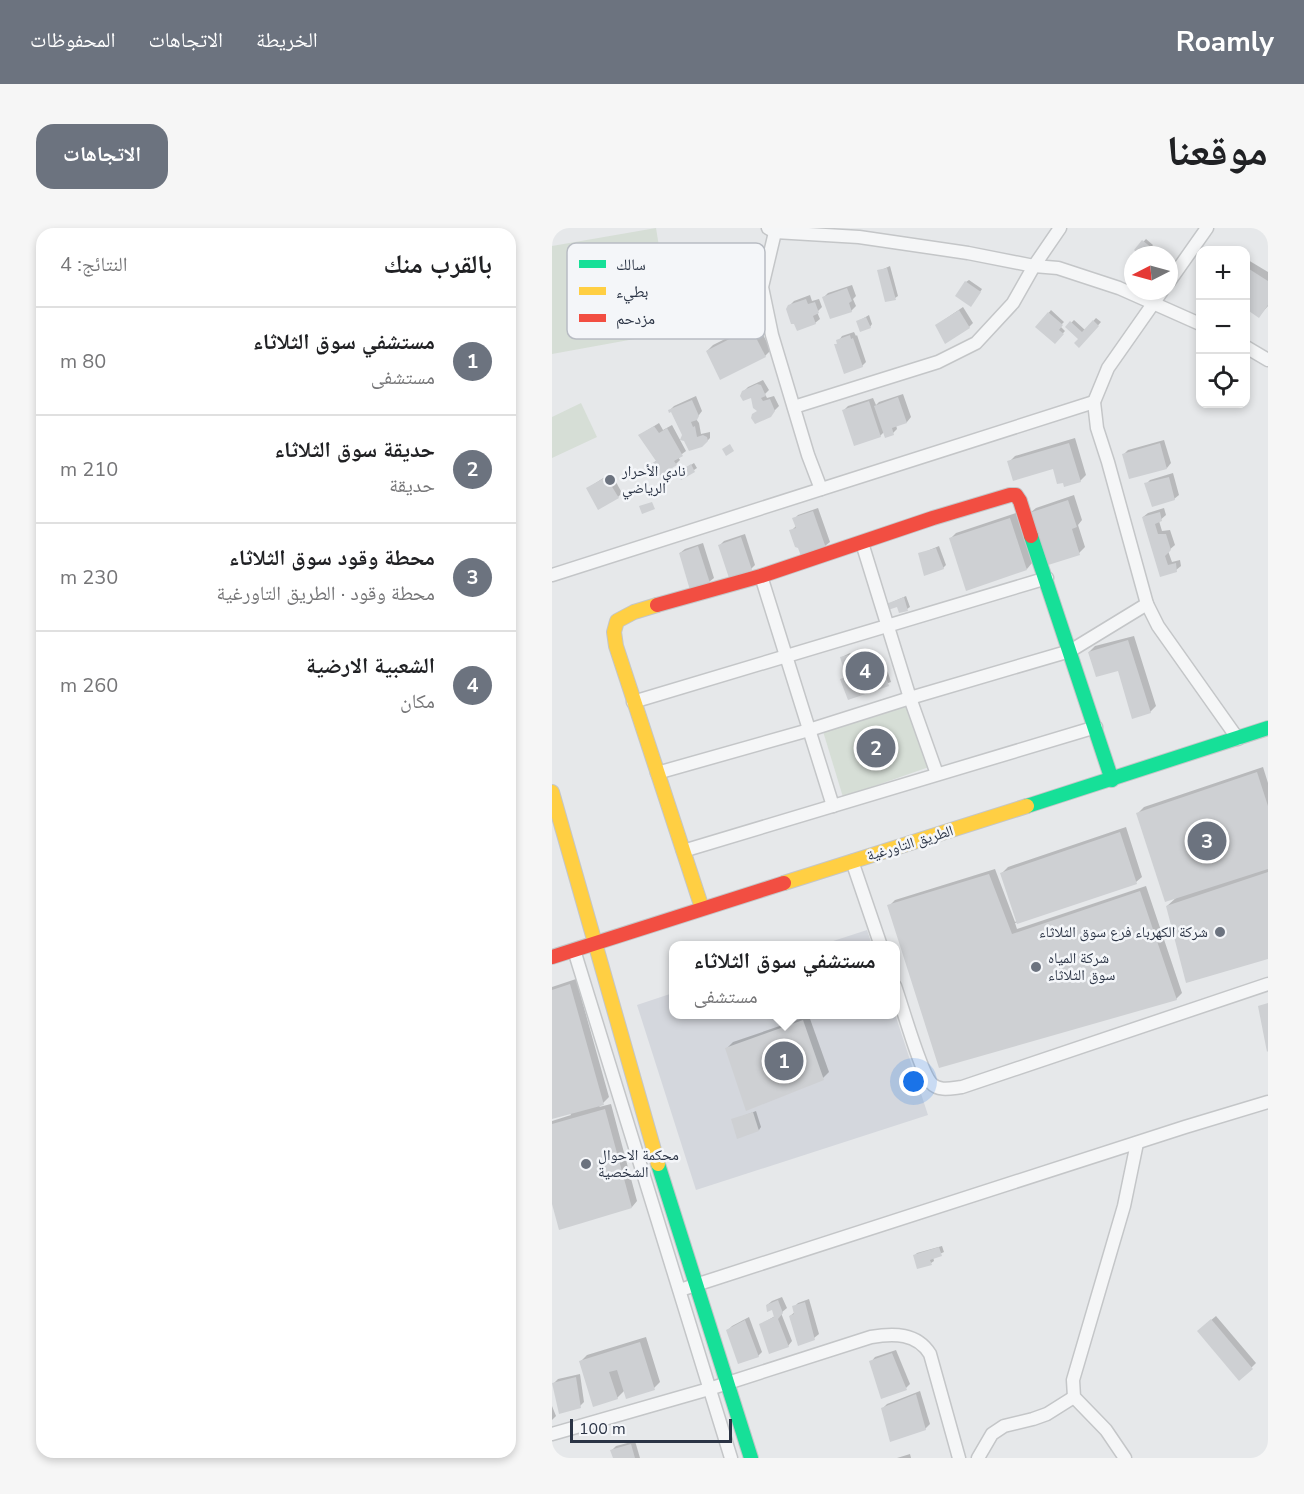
<!DOCTYPE html>
<html lang="ar">
<meta charset="utf-8">
<style>
:root{--surface:#fff;--page:#f6f6f6;--text:#202124;--muted:#757577;--line:#e0e0e0;--accent:#6c737f}
body{margin:0;font-family:"Nunito Sans","Noto Naskh Arabic",sans-serif;background:var(--page);color:var(--text);direction:rtl}
.controls{position:absolute;right:18px;top:18px;display:grid;overflow:hidden;border-radius:12px;box-shadow:0 3px 9px #0003}
.controls button{width:54px;height:54px;display:grid;place-items:center;padding:0;border:0;border-bottom:2px solid var(--line);background:var(--surface);color:var(--text);font:30px sans-serif}
.compass{position:absolute;left:572px;top:18px;width:54px;height:54px;border-radius:50%;background:var(--surface);box-shadow:0 3px 9px #0003;rotate:264deg}
.scale{position:absolute;left:18px;bottom:15px;width:162px;box-sizing:border-box;padding-left:6px;border:3px solid #2b3445;border-top:0;font-size:16px;line-height:21px;white-space:nowrap;color:#2b3445;-webkit-text-stroke:4px #f4f6f9;paint-order:stroke}
.you{position:absolute;left:362px;top:854px;width:21px;height:21px;margin:-15px;border:4px solid #fff;border-radius:50%;background:#1a73e8;box-shadow:0 0 0 9px #1a73e833}
.badge{display:grid;place-items:center;width:39px;height:39px;border-radius:50%;background:var(--accent);color:#fff;font-size:20px;font-weight:700}
.pin{position:absolute;translate:-50% -50%;border:3px solid #fff;box-shadow:0 2px 6px #0006}
.popup{position:absolute;left:117px;top:713px;width:231px;height:78px;box-sizing:border-box;display:grid;place-content:center;border-radius:12px;background:var(--surface);filter:drop-shadow(0 2px 4px #0005);font-size:20px;white-space:nowrap;color:var(--muted)}
.popup b{font-size:22px;color:var(--text)}
.popup::after{content:'';position:absolute;left:50%;top:100%;margin-left:-12px;border:12px solid transparent;border-top-color:var(--surface)}
.list{margin:0;padding:0;list-style:none}
h2{display:flex;justify-content:space-between;align-items:center;height:78px;margin:0;padding:0 24px;font-size:26px}
h2 small{font-size:20px;font-weight:400;color:var(--muted)}
.list li{display:grid;grid-template-columns:39px 1fr auto;gap:18px;align-items:center;box-sizing:border-box;height:108px;padding:0 24px;border-top:2px solid var(--line)}
.list b{display:block;font-size:22px;white-space:nowrap}
.list p{margin:0;font-size:20px;white-space:nowrap;color:var(--muted)}
.list em{font-size:20px;font-style:normal;color:var(--muted)}
.icon{flex:none;width:33px;height:33px;fill:none;stroke:currentColor;stroke-width:2;stroke-linecap:round;stroke-linejoin:round}
.map{position:relative;flex:none;width:716px;height:1230px;overflow:hidden;direction:ltr;border-radius:18px}
header{display:flex;align-items:center;gap:36px;box-sizing:border-box;height:84px;padding:0 30px;background:var(--accent);color:#fff}
header strong{font-size:28px}
nav{display:flex;gap:33px;margin-inline-start:auto;font-size:21px}
.intro{display:flex;align-items:center;justify-content:space-between;box-sizing:border-box;height:144px;padding:0 36px}
h1{margin:0;font-size:42px}
.button{padding:15px 27px;border-radius:18px;background:var(--accent);color:#fff;font-size:21px;font-weight:700}
main{display:flex;gap:36px;padding:0 36px}
aside{flex:1;background:var(--surface);border-radius:18px;box-shadow:0 3px 9px #0003}
.map>svg:first-child{display:block}
.built{fill:#d4d7dd}
.green{fill:#d6ded6}
.shadow{fill:#0003}
.building{fill:#ced0d3}
.lines{fill:none;stroke-linecap:round;stroke-linejoin:round}
.street-casing{stroke:#c4c6c8;stroke-width:15}
.fast-casing{stroke:#c4c6c8;stroke-width:16}
.slow-casing{stroke:#c4c6c8;stroke-width:16}
.jam-casing{stroke:#c4c6c8;stroke-width:16}
.street{stroke:#f5f6f7;stroke-width:12}
.fast{stroke:#16e098;stroke-width:14}
.slow{stroke:#ffcf43;stroke-width:14}
.jam{stroke:#f24e42;stroke-width:14}
.poi-dot{fill:#6c737f;stroke:#f4f6f9;stroke-width:2}
.labels{text-anchor:middle;dominant-baseline:central;stroke-width:5;stroke-linejoin:round;paint-order:stroke}
.poi-label{font-size:15px;fill:#2b3445;stroke:#f4f6f9;text-anchor:start}
.street-label{font-size:15px;fill:#2b3445;stroke:#f4f6f9}
.key{fill:#f4f6f9;stroke:#b8bcc3;stroke-width:1.5}
.key-label{font-size:16px;fill:#2b3445}
</style>
<header>
<strong>Roamly</strong>
<nav><a>الخريطة</a><a>الاتجاهات</a><a>المحفوظات</a></nav>
</header>
<div class="intro"><h1>موقعنا</h1><a class="button">الاتجاهات</a></div>
<main>
<div class="map">
<svg width="716" height="1230" viewBox="0 0 716 1230">
<rect width="100%" height="100%" fill="#e6e8ea"/>
<g class="built">
<polygon points="315,702 320,717 269,717"/>
<polygon points="121,765 121,786 343,786 376,887 144,962 85,777"/>
</g>
<g class="green">
<polygon points="104,0 121,104 0,126 0,18"/>
<polygon points="29,175 45,209 0,230 0,189"/>
<polygon points="358,473 377,539 291,569 270,500"/>
</g>
<g class="shadow">
<polygon points="594,11 601,17 593,27 590,27 584,22"/>
<polygon points="696,32 716,44 716,78 707,88 694,79 694,34"/>
<polygon points="338,38 346,68 343,70 327,43"/>
<polygon points="417,52 430,61 421,75 414,54"/>
<polygon points="300,57 304,68 301,71 304,78 299,83 272,69 276,65"/>
<polygon points="258,67 260,73 267,71 270,79 265,84 268,91 263,95 237,78 242,73"/>
<polygon points="411,79 421,95 417,99 389,94"/>
<polygon points="499,82 512,94 508,98 513,103 503,114 485,99"/>
<polygon points="317,87 320,96 318,99 305,94"/>
<polygon points="544,90 549,94 527,118 528,111 515,99 522,92 533,102"/>
<polygon points="205,95 219,122 213,128 155,123 161,117"/>
<polygon points="302,104 304,108 305,107 314,134 310,138 284,117 290,108"/>
<polygon points="211,152 217,162 213,166 215,170 222,168 227,178 218,187 206,182 200,168 191,164 196,159"/>
<polygon points="351,166 359,189 355,194 344,197 345,201 341,205 332,204 328,208 292,182 296,178 321,170 324,177 327,174"/>
<polygon points="144,168 150,183 144,191 147,195 149,206 158,204 158,210 153,215 131,207 120,182 118,182 122,178"/>
<polygon points="107,195 111,202 120,197 134,223 126,229 128,232 124,236 99,237 105,232 88,207"/>
<polygon points="523,210 534,247 528,253 502,239 457,234 463,228"/>
<polygon points="612,212 619,235 615,240 572,226 576,222"/>
<polygon points="142,235 145,240 142,242 129,243"/>
<polygon points="59,245 70,265 66,269 36,260"/>
<polygon points="621,245 627,267 622,271 594,256 598,252"/>
<polygon points="522,267 530,292 526,297 533,319 527,325 478,285 484,280"/>
<polygon points="266,280 278,314 273,318 239,303 244,298 242,291 246,287"/>
<polygon points="612,280 614,287 607,293 610,303 618,302 623,317 616,323 620,334 628,332 629,338 624,342 609,347 591,289 596,285"/>
<polygon points="464,285 480,335 475,341 398,311 404,305"/>
<polygon points="193,306 203,337 199,341 168,317 172,313"/>
<polygon points="151,315 162,350 157,354 128,325 133,321"/>
<polygon points="387,318 394,337 391,340 368,326"/>
<polygon points="354,368 358,379 355,381 336,376"/>
<polygon points="582,408 604,478 598,484 567,441 537,424 543,418"/>
<polygon points="318,424 333,435 339,454 296,470 290,452 295,448 290,429 298,425 301,429"/>
<polygon points="711,539 716,555 716,730 635,754 615,678 625,669 586,585 592,579"/>
<polygon points="574,599 590,649 584,654 463,695 465,701 594,658 630,765 624,771 337,678 343,672 443,641 463,694 465,693 450,645 456,639"/>
<polygon points="24,751 57,869 47,879 59,876 85,973 80,979 0,971 0,893 19,887 18,885 0,890 0,759"/>
<polygon points="257,788 277,844 271,850 175,820 181,814"/>
<polygon points="204,883 209,899 207,902 181,892"/>
<polygon points="390,1018 392,1024 381,1029 382,1033 379,1035 363,1027 365,1025"/>
<polygon points="230,1069 235,1080 229,1085 240,1113 236,1118 209,1096 223,1088 221,1080 215,1077 220,1073"/>
<polygon points="257,1071 267,1106 262,1110 238,1088 243,1084 242,1079 246,1075"/>
<polygon points="664,1088 704,1135 688,1151 651,1099"/>
<polygon points="197,1089 210,1124 206,1128 176,1102 180,1098"/>
<polygon points="94,1109 108,1154 102,1160 73,1162 65,1170 29,1133 35,1127"/>
<polygon points="344,1122 358,1156 354,1160 319,1134 323,1129"/>
<polygon points="28,1146 32,1174 28,1178 2,1155 6,1151"/>
<polygon points="368,1163 378,1196 373,1201 331,1180 335,1176"/>
<polygon points="0,1178 4,1188 0,1192"/>
<polygon points="83,1213 88,1230 62,1230 60,1222 64,1218"/>
<polygon points="358,1226 359,1230 345,1230"/>
</g>
<g class="building">
<polygon points="590,12 600,20 594,27 588,27 582,22"/>
<polygon points="694,39 716,53 716,77 707,90 694,81"/>
<polygon points="335,40 344,72 333,74 325,42"/>
<polygon points="413,53 429,64 419,79 403,68"/>
<polygon points="295,60 300,73 297,75 300,84 278,91 270,69"/>
<polygon points="254,71 256,76 263,74 267,85 261,88 264,96 245,103 242,96 239,96 234,81 236,77"/>
<polygon points="407,82 418,100 393,116 383,97"/>
<polygon points="496,84 511,97 507,102 512,106 503,116 483,99"/>
<polygon points="314,89 319,100 308,104 304,93"/>
<polygon points="541,92 547,98 527,120 522,115 526,111 513,99 518,93 530,104"/>
<polygon points="199,100 214,129 168,152 154,123"/>
<polygon points="298,107 299,111 301,110 311,139 292,146 282,116 285,116 284,112"/>
<polygon points="205,156 209,157 214,168 209,170 211,173 218,171 223,183 219,189 203,196 199,190 200,186 205,183 201,180 199,170 191,173 188,168 190,163"/>
<polygon points="346,169 355,195 340,200 342,207 333,210 322,178"/>
<polygon points="140,172 147,188 145,192 139,194 141,199 143,198 145,209 151,207 155,209 156,213 150,219 137,223 132,213 128,212 130,207 119,184 117,185 116,182"/>
<polygon points="317,173 329,209 302,218 290,182"/>
<polygon points="102,198 107,205 115,200 131,228 122,233 125,237 105,249 97,237 104,233 86,207"/>
<polygon points="517,215 529,254 512,259 511,255 505,256 501,241 461,253 455,233"/>
<polygon points="608,215 615,241 577,251 570,226"/>
<polygon points="178,216 182,223 174,228 170,221"/>
<polygon points="139,236 143,244 129,252 125,245"/>
<polygon points="54,249 67,270 46,282 34,260"/>
<polygon points="617,249 623,272 600,279 592,255"/>
<polygon points="516,272 525,299 520,301 528,327 493,338 477,285"/>
<polygon points="100,274 103,281 90,286 87,278"/>
<polygon points="261,283 274,320 249,328 246,320 243,319 237,302 244,300 240,290"/>
<polygon points="608,284 610,293 603,296 606,306 614,306 619,322 613,328 616,337 624,335 625,344 608,349 590,289"/>
<polygon points="458,290 475,342 414,363 397,310"/>
<polygon points="189,309 200,342 177,350 166,317"/>
<polygon points="146,318 158,355 138,362 127,325"/>
<polygon points="384,320 392,341 372,348 366,325"/>
<polygon points="352,369 356,383 347,385 345,379 336,382 334,376"/>
<polygon points="576,412 599,485 580,491 566,443 544,449 536,424"/>
<polygon points="315,426 330,437 337,458 296,472 288,451 294,449 288,429 296,427 298,431"/>
<polygon points="705,544 716,578 716,641 613,674 584,585"/>
<polygon points="568,604 585,656 465,696 448,645"/>
<polygon points="716,644 716,731 634,755 614,678"/>
<polygon points="437,646 460,706 588,663 625,772 387,840 335,677"/>
<polygon points="18,756 52,877 0,891 0,762"/>
<polygon points="716,775 716,823 715,824 706,778"/>
<polygon points="251,792 272,852 194,883 173,820"/>
<polygon points="53,881 80,980 7,1002 0,976 0,896"/>
<polygon points="201,884 207,903 185,911 179,891"/>
<polygon points="387,1019 390,1028 378,1032 380,1037 365,1041 361,1027"/>
<polygon points="226,1072 231,1085 226,1091 237,1119 217,1126 207,1096 222,1089 220,1082 215,1084 214,1077"/>
<polygon points="253,1074 263,1112 246,1118 237,1088 242,1086 240,1078"/>
<polygon points="659,1091 701,1141 687,1153 645,1103"/>
<polygon points="193,1092 207,1129 186,1136 174,1102"/>
<polygon points="88,1114 103,1162 74,1171 65,1142 57,1144 66,1171 41,1179 27,1133"/>
<polygon points="340,1125 355,1162 329,1171 317,1133"/>
<polygon points="24,1149 29,1180 7,1186 0,1155"/>
<polygon points="364,1166 374,1202 338,1214 329,1180"/>
<polygon points="79,1216 83,1230 61,1230 58,1222"/>
</g>
<g class="lines">
<g class="street-casing">
<g id="street">
<polyline points="216,0 223,4 307,9 416,25 482,38 506,40 567,60 648,96"/>
<polyline points="224,0 210,59 220,107 256,227 269,261"/>
<polyline points="617,54 655,0"/>
<polyline points="610,63 556,140 542,174 545,200 556,234 595,376 606,398 686,511"/>
<polyline points="694,119 716,132"/>
<polyline points="242,179 386,134 424,115 461,75 482,38 508,0"/>
<polyline points="310,315 358,470 385,546"/>
<polyline points="0,347 542,174"/>
<polyline points="209,348 281,578"/>
<polyline points="81,474 495,350"/>
<polyline points="105,545 257,502 358,470 518,423 595,376"/>
<polyline points="131,623 544,499"/>
<polyline points="300,633 329,718"/>
<polyline points="22,722 179,1230"/>
<path d="M343,758c7,19 25,85 36,97 8,9 21,5 31,4l306,-103"/>
<polyline points="128,1062 633,899 716,874"/>
<path d="M0,1206l157,-45 162,-52c23,-4 46,-4 59,17l29,104"/>
<polyline points="426,1230 440,1206 452,1198 481,1191 495,1186 522,1169"/>
<polyline points="573,1230 554,1202 522,1169 521,1152 572,978 585,915"/>
</g>
</g>
<g class="fast-casing">
<g id="fast">
<polyline points="479,308 560,552"/>
<polyline points="475,578 716,500"/>
<polyline points="106,936 199,1230"/>
</g>
</g>
<g class="slow-casing">
<g id="slow">
<polyline points="105,377 82,384 65,393 62,404 64,418 150,680"/>
<polyline points="0,564 106,936"/>
<polyline points="232,655 475,578"/>
</g>
</g>
<g class="jam-casing">
<g id="jam">
<polyline points="105,377 209,348 381,290 458,267 464,267 468,273 479,308"/>
<polyline points="0,729 232,655"/>
</g>
</g>
<use href="#street" class="street"/>
<use href="#fast" class="fast"/>
<use href="#slow" class="slow"/>
<use href="#jam" class="jam"/>
</g>
<g class="poi-dot">
<circle cx="58" cy="252" r="6"/>
<circle cx="668" cy="704" r="6"/>
<circle cx="484" cy="739" r="6"/>
<circle cx="34" cy="936" r="6"/>
</g>
<g class="labels">
<g class="poi-label">
<text x="70" y="243">نادي الأحرار<tspan x="70" dy="17">الرياضي</tspan></text>
<text x="656" y="704" text-anchor="end">شركة الكهرباء فرع سوق الثلاثاء</text>
<text x="496" y="730">شركة المياه<tspan x="496" dy="17">سوق الثلاثاء</tspan></text>
<text x="46" y="927">محكمة الاحوال<tspan x="46" dy="17">الشخصية</tspan></text>
</g>
<g class="street-label">
<text transform="translate(358 615) rotate(-17)">الطريق التاورغية</text>
</g>
</g>
<rect x="15" y="15" width="198" height="96" rx="9" class="key"/>
<rect x="27" y="32" width="27" height="8" fill="#16e098"/>
<rect x="27" y="59" width="27" height="8" fill="#ffcf43"/>
<rect x="27" y="86" width="27" height="8" fill="#f24e42"/>
<g class="key-label">
<text x="64" y="42">سالك</text>
<text x="64" y="69">بطيء</text>
<text x="64" y="96">مزدحم</text>
</g>
</svg>
<div class="controls">
<button>+</button>
<button>−</button>
<button><svg class="icon" aria-label="locate" viewBox="0 0 24 24"><circle cx="12" cy="12" r="6"/><path d="M12 2v4M12 18v4M2 12h4M18 12h4"/></svg></button>
</div>
<svg class="compass" viewBox="-18 -18 36 36"><path d="M0-13l5 13h-10z" fill="#e53935"/><path d="M0 13l5-13h-10z" fill="#757577"/></svg>
<div class="scale">100 m</div>
<div class="you"></div>
<div class="pin badge" style="left:232px;top:833px">1</div>
<div class="popup"><b>مستشفي سوق الثلاثاء</b>مستشفى</div>
<div class="pin badge" style="left:324px;top:520px">2</div>
<div class="pin badge" style="left:655px;top:613px">3</div>
<div class="pin badge" style="left:313px;top:443px">4</div>
</div>
<aside>
<h2>بالقرب منك<small>النتائج: 4</small></h2>
<ul class="list">
<li><span class="badge">1</span><div><b>مستشفي سوق الثلاثاء</b><p>مستشفى</p></div><em>80 m</em></li>
<li><span class="badge">2</span><div><b>حديقة سوق الثلاثاء</b><p>حديقة</p></div><em>210 m</em></li>
<li><span class="badge">3</span><div><b>محطة وقود سوق الثلاثاء</b><p>محطة وقود · الطريق التاورغية</p></div><em>230 m</em></li>
<li><span class="badge">4</span><div><b>الشعبية الارضية</b><p>مكان</p></div><em>260 m</em></li>
</ul>
</aside>
</main>
